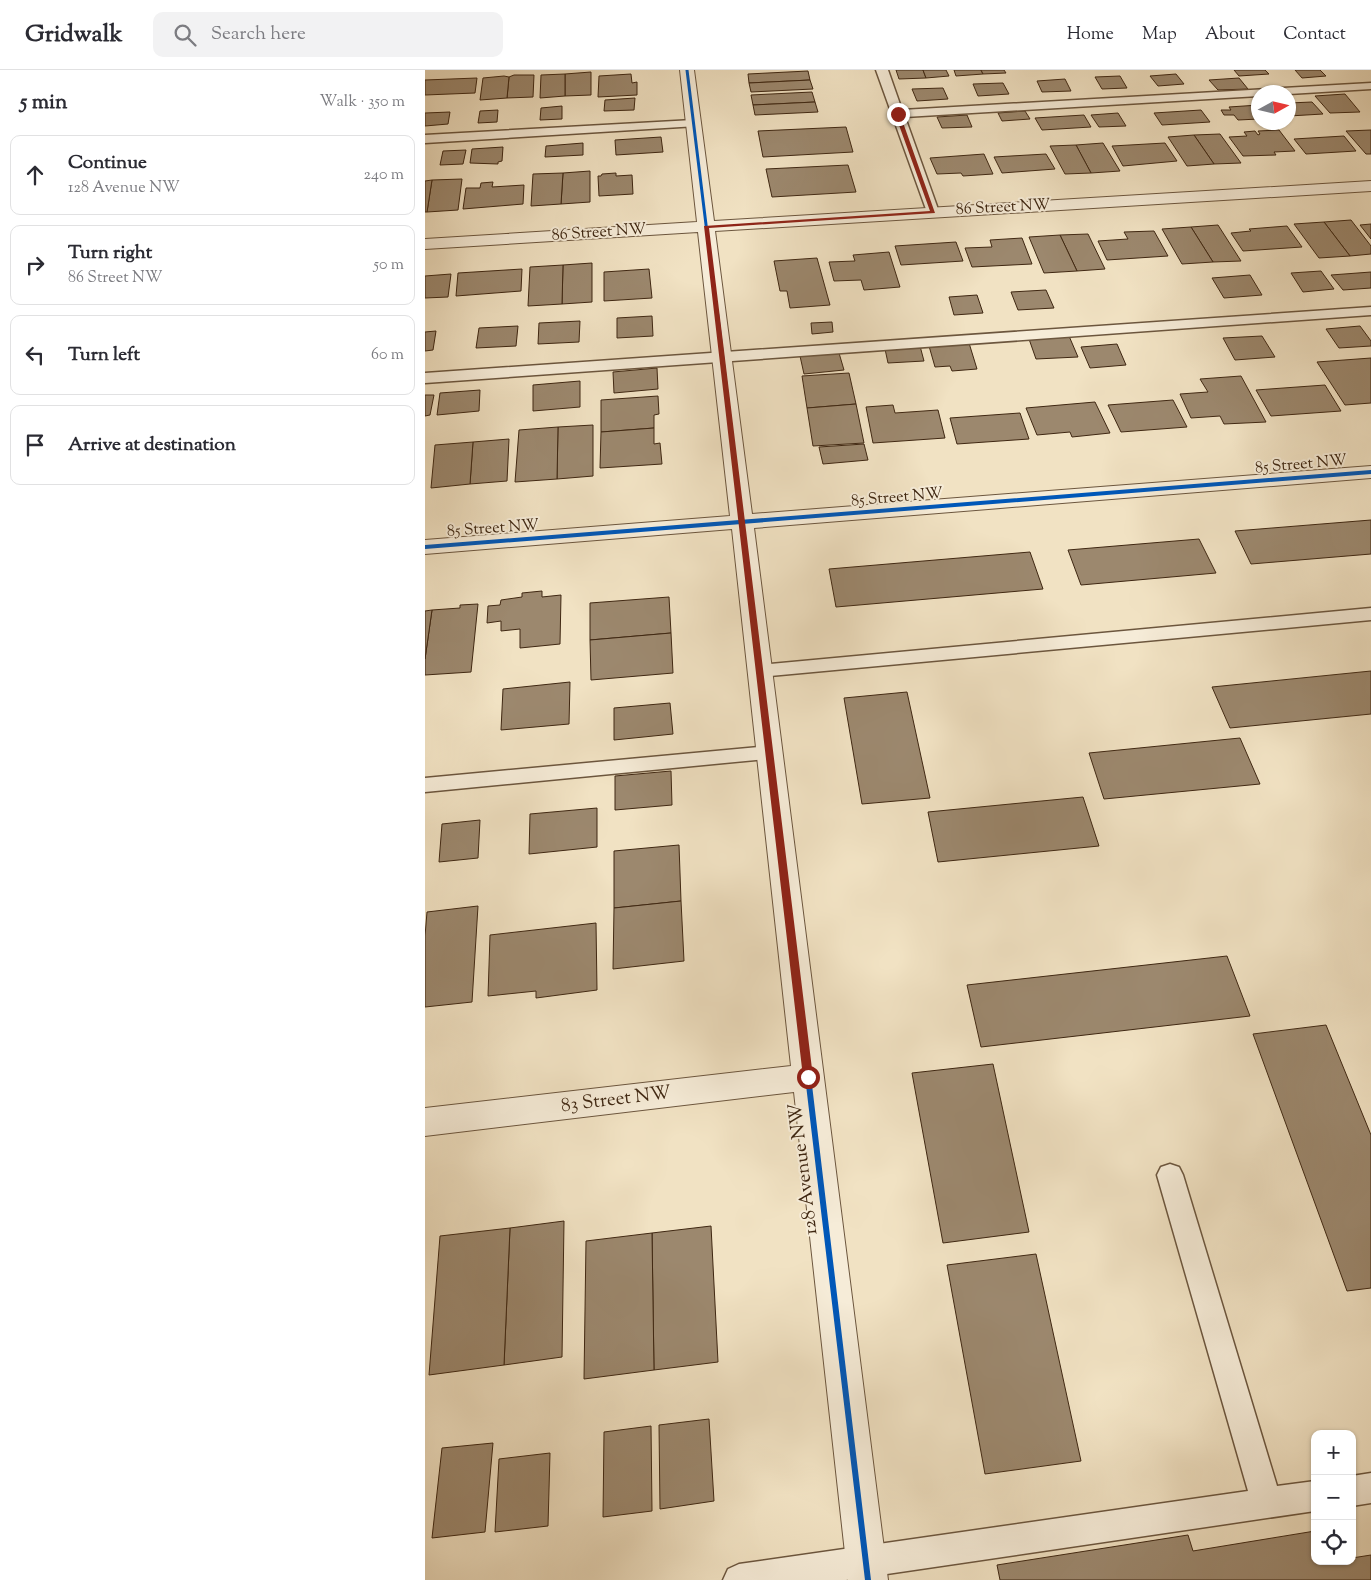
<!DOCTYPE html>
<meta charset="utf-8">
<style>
:root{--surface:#fff;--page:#f2f2f3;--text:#2b2b33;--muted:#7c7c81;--line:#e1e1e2}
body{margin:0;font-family:"Sorts Mill Goudy",serif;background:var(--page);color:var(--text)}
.controls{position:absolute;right:15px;bottom:15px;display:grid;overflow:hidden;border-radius:10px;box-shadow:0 1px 4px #0004}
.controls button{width:45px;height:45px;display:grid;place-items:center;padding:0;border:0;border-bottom:1px solid var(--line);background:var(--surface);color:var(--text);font:25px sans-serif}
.compass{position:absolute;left:826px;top:15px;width:45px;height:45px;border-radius:50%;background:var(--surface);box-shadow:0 1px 4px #0004;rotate:82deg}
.stop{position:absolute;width:15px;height:15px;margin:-11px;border:4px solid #8f2418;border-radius:50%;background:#fff}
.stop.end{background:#8f2418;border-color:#fff;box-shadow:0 1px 5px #0008}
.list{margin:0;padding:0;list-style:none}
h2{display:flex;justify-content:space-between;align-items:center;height:65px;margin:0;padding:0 20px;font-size:21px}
h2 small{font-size:16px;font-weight:400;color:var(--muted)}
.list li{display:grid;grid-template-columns:32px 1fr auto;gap:15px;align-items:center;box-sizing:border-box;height:80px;margin:0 10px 10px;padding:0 10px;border:1px solid var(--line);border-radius:10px}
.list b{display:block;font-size:19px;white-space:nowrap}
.list p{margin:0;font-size:16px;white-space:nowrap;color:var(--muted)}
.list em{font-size:16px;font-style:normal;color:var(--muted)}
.icon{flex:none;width:28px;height:28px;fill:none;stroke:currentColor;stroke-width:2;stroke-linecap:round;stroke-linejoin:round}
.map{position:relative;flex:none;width:946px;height:1510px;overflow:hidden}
header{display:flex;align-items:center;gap:30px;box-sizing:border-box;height:70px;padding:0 25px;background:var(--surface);border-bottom:1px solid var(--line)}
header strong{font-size:24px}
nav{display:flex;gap:28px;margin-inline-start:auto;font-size:18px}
.search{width:350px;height:45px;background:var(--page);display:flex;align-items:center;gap:12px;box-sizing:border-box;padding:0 18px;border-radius:10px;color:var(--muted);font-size:19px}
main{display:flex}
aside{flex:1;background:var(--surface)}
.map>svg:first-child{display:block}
.building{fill:#9c886e;stroke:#3f2712}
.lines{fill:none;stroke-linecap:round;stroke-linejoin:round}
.lane-casing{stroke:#6c563e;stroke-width:3}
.street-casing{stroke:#6c563e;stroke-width:2}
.lane{fill:#f6ecd8;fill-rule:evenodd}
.street{fill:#f6ecd8;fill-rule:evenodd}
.cycleway-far3-casing{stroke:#f6ecd8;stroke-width:5}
.cycleway-far2-casing{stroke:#f6ecd8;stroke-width:6}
.cycleway-far1-casing{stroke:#f6ecd8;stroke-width:8}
.cycleway-casing{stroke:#f6ecd8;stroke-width:9}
.cycleway-far3{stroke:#0057b8;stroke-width:3}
.cycleway-far2{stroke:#0057b8;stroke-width:4}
.cycleway-far1{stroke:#0057b8;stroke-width:5}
.cycleway{stroke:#0057b8;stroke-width:6}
.route{fill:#8f2418}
.labels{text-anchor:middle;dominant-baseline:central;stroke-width:4;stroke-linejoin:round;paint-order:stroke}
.far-street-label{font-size:16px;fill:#3f2712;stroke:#f6ecd8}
.street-label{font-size:19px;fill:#3f2712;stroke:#f6ecd8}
</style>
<header>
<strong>Gridwalk</strong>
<div class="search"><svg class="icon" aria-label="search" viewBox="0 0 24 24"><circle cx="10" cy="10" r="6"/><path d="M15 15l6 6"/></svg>Search here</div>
<nav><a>Home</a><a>Map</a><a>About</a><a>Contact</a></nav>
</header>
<main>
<aside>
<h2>5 min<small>Walk · 350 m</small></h2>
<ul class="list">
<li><svg class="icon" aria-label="ahead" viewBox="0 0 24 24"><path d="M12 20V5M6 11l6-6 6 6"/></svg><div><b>Continue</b><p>128 Avenue NW</p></div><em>240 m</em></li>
<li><svg class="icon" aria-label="right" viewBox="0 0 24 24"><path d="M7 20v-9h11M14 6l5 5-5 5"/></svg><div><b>Turn right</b><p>86 Street NW</p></div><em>50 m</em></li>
<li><svg class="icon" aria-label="left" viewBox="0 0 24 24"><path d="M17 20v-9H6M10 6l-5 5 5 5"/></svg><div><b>Turn left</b></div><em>60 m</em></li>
<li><svg class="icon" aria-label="arrive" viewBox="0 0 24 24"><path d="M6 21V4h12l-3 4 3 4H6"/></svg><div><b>Arrive at destination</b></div></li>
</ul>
</aside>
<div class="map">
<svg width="946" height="1510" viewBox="0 0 946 1510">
<rect width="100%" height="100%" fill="#f1e2c3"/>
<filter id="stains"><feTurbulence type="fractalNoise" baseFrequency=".004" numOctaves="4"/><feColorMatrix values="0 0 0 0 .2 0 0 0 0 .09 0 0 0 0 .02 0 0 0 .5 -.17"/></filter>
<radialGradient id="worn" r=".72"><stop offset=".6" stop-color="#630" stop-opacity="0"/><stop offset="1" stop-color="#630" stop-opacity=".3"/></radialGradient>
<g class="building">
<polygon points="471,0 498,0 501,8 474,9"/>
<polygon points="498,0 521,0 524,6 501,8"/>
<polygon points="529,0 556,0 558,4 531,6"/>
<polygon points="556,0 579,0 581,3 558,4"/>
<polygon points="809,0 840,0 844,4 814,6"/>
<polygon points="870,0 895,0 901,6 877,8"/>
<polygon points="383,1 385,10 324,13 323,4"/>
<polygon points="166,2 166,25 140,26 140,4"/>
<polygon points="140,4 140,26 115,28 116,5"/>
<polygon points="206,4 207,13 212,12 212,25 173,27 174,6"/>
<polygon points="751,4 759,14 733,16 725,6"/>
<polygon points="89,5 109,5 108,27 82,28 84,7"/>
<polygon points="79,6 84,7 82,28 55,30 58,8"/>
<polygon points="695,6 702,18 677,19 670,7"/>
<polygon points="52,8 50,23 0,25 0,10"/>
<polygon points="814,8 823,19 793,20 784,10"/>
<polygon points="640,9 646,21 617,22 612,11"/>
<polygon points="385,10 388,19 326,22 324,13"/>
<polygon points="578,13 584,24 553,26 548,14"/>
<polygon points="518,18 523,29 492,31 487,19"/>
<polygon points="387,22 390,32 328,35 326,25"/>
<polygon points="920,24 935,42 905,43 890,26"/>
<polygon points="210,28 209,40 179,41 180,30"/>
<polygon points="390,32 393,42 330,45 328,35"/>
<polygon points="887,32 898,44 864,46 864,33"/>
<polygon points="834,35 834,49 813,50 809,45 799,45 796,40 806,40 804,37"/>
<polygon points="137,36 137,49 115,50 116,38"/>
<polygon points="73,40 72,52 53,53 55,41"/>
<polygon points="776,40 785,52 737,55 729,43"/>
<polygon points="600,41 605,49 577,51 573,43"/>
<polygon points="25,42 23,54 0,56 0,43"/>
<polygon points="693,43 701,56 674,57 666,45"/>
<polygon points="542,45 547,57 517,58 512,47"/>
<polygon points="659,45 666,57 617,60 610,48"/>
<polygon points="421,57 428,82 338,87 333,61"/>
<polygon points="854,60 870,81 849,82 851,85 818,86 804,67 822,66 819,62 830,61 833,65 835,64 833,61"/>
<polygon points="946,60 946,84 941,84 921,61"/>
<polygon points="795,64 816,93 789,94 769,65"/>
<polygon points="769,65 789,94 762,96 743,67"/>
<polygon points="919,66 931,81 881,84 869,69"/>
<polygon points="236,67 238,82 191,85 190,70"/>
<polygon points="158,73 158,85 120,87 121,76"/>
<polygon points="678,73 695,101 666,103 651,75"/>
<polygon points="740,73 752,91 698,96 687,76"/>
<polygon points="651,75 666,103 640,104 625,76"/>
<polygon points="78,77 77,91 73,92 73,94 45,93 47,79"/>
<polygon points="41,80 38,94 15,95 18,81"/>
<polygon points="559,84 568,104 538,106 536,103 512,104 505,88"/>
<polygon points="621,84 630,99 577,103 569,87"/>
<polygon points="423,95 431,122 347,127 341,99"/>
<polygon points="165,101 165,132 136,134 138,103"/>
<polygon points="138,103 136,134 106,136 108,104"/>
<polygon points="191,103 191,106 207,105 208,124 174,126 173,106 176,106 177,104"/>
<polygon points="37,109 33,140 2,142 7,110"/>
<polygon points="7,110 2,142 0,142 0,111"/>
<polygon points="68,112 67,117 99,115 98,134 38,139 41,118 55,118 56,113"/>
<polygon points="926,150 946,176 946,184 925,186 899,152"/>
<polygon points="899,152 925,186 894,188 869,154"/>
<polygon points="946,154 946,169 935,155"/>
<polygon points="793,155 816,191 788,192 766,157"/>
<polygon points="862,156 877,177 818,181 806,163 826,161 824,159"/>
<polygon points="766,157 788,192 757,194 737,159"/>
<polygon points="729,161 743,186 682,190 673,171 703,169 699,162"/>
<polygon points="663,164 680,199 652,201 635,165"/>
<polygon points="635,165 652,201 619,203 604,167"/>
<polygon points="597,168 607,194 547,197 540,178 567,177 565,170"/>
<polygon points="531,172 538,191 476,195 470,176"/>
<polygon points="464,182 475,217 439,220 436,210 409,211 404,192 430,191 428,185"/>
<polygon points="392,188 405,235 365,238 362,221 355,221 349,191"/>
<polygon points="167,193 167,232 137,234 138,195"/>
<polygon points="138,195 137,234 103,236 105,197"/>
<polygon points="97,199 96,221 31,226 33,203"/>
<polygon points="224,199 227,228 179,231 179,202"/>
<polygon points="896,201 909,219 878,222 866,203"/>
<polygon points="946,202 946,218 918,220 906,205"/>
<polygon points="26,204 23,227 0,228 0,206"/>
<polygon points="825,205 837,225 799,228 787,208"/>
<polygon points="621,220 629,238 593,240 586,222"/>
<polygon points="552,225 558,243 529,245 524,227"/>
<polygon points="227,246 228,266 192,268 192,248"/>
<polygon points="155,251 154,272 113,274 114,253"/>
<polygon points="407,252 408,262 387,264 386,253"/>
<polygon points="93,256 91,276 51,278 54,258"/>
<polygon points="935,256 946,271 946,276 914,278 901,259"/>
<polygon points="11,261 8,280 0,281 0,262"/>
<polygon points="644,266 653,287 611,289 604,269"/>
<polygon points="837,266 850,287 810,290 798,268"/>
<polygon points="544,273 552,299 527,301 525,296 510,297 504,276"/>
<polygon points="692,274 701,295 665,298 656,277"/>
<polygon points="495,276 499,291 463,293 460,279"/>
<polygon points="414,283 419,300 379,304 375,286"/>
<polygon points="946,288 946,333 920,335 892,292"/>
<polygon points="232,298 233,319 189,323 188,302"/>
<polygon points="424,303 431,334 382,338 377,306"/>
<polygon points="816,306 841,352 799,354 795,346 766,348 755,324 783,322 775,309"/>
<polygon points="155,311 155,337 108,341 108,315"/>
<polygon points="900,315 916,341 846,346 831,320"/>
<polygon points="55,320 54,341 12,345 15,323"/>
<polygon points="0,325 9,325 5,345 0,346"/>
<polygon points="233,326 234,344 229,345 229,358 176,362 176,330"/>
<polygon points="748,330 762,357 696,362 683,335"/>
<polygon points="670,332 685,363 647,367 645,362 612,365 601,338"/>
<polygon points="431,334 439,373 388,376 382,338"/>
<polygon points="468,335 470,343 513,340 520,368 448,373 441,337"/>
<polygon points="595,343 604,369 532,374 525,348"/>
<polygon points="168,355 168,406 132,409 133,357"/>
<polygon points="133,357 132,409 90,412 94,360"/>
<polygon points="229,358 229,374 235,373 237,394 175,398 176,362"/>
<polygon points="84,369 82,411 45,414 48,372"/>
<polygon points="48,372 45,414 6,418 10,375"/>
<polygon points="439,374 443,390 398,394 394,377"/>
<polygon points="946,450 946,484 826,494 810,461"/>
<polygon points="774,469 791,503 656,515 643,480"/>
<polygon points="605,482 618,519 411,537 404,499"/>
<polygon points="117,521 117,527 136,525 135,574 95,578 95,559 76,561 76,551 62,553 63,536 75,535 76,530 97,527 97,523"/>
<polygon points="244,527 246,563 165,570 165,533"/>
<polygon points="53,534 46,602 0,605 0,589 7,540 35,538 35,535"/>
<polygon points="7,540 0,589 0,541"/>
<polygon points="246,563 248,603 166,610 165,570"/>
<polygon points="946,601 946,644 805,658 787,617"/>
<polygon points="145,612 144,654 76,660 78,619"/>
<polygon points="482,622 505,728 437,734 419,628"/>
<polygon points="245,633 248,664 189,670 189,638"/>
<polygon points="815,668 835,714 679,729 664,683"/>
<polygon points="246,701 247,735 190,740 190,706"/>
<polygon points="658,727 674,776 513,792 503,742"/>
<polygon points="172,738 172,777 104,784 105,744"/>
<polygon points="55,750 53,788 14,792 17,754"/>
<polygon points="254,775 256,831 189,838 189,781"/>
<polygon points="256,831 259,891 188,899 189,838"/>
<polygon points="53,836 47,932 0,937 0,866 2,842"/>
<polygon points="171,853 172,920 111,928 111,921 63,926 65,865"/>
<polygon points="802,886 825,946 556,977 542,915"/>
<polygon points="901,955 946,1065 946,1218 922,1221 828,964"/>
<polygon points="568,994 604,1162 518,1173 487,1003"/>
<polygon points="139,1151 137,1287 79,1295 85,1158"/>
<polygon points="286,1156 293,1292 229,1300 227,1163"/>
<polygon points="85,1158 79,1295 4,1305 15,1166"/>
<polygon points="227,1163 229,1300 159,1309 161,1171"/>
<polygon points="611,1184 656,1391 560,1404 522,1195"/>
<polygon points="284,1349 289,1431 235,1439 234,1355"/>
<polygon points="226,1356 227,1441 178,1447 179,1362"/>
<polygon points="68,1373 60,1462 7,1468 17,1378"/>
<polygon points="125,1383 123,1456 70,1462 74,1389"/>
<polygon points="890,1461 890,1491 927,1491 927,1488 946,1485 946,1510 575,1510 572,1495 763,1465 768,1481"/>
</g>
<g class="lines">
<g class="lane-casing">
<g id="lane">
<polygon points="451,0 463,0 477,40 946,13 946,19 864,24 834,22 834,26 480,47 514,142 508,146 502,142"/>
<polygon points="268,50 274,54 272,56 0,73 0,65"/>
<polygon points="946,237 946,245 0,313 0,303"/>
<polygon points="946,538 946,550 335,607 328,605 325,601 328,597 335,595"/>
<polygon points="344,676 351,678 354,683 351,688 0,722 0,708"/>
<polygon points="745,1094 754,1097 758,1105 852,1416 890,1411 890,1441 421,1510 298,1510 303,1499 314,1494 823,1421 732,1105 736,1097"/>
<polygon points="946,1403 946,1433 927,1436 927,1406"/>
</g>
</g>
<g class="street-casing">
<polygon id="street" points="255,0 269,0 289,151 946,111 946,121 290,161 327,444 946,396 946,408 329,458 463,1510 423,1510 369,1022 0,1066 0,1038 366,996 307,459 0,484 0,470 305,446 273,162 0,179 0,169 272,152"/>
</g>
<use href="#lane" class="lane"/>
<use href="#street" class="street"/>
<g class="cycleway-far3-casing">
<polyline id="cycleway-far3" points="262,0 292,244"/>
</g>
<g class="cycleway-far2-casing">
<g id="cycleway-far2">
<polyline points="292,243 330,562"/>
<polyline points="0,477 946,402"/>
</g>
</g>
<g class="cycleway-far1-casing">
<polyline id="cycleway-far1" points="330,560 379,974"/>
</g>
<g class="cycleway-casing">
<polyline id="cycleway" points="379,973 443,1510"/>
</g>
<use href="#cycleway-far3" class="cycleway-far3"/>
<use href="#cycleway-far2" class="cycleway-far2"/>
<use href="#cycleway-far1" class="cycleway-far1"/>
<use href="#cycleway" class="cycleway"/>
</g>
<polygon class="route" points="473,42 475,44 510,143 284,158 388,1007 383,1011 378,1007 279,156 505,141 470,44"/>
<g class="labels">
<g class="far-street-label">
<text transform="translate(578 138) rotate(-3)">86 Street NW</text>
<text transform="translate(174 163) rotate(-4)">86 Street NW</text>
<text transform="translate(876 395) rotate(-5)">85 Street NW</text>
<text transform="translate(472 428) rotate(-5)">85 Street NW</text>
<text transform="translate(68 459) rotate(-4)">85 Street NW</text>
</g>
<g class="street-label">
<text transform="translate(191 1030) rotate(-7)">83 Street NW</text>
<text transform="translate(379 1099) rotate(-97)">128 Avenue NW</text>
</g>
</g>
<rect width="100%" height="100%" filter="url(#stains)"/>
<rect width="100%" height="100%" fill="url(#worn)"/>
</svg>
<div class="controls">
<button>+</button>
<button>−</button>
<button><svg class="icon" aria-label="locate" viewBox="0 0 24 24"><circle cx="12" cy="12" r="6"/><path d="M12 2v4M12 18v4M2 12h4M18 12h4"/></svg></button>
</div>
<svg class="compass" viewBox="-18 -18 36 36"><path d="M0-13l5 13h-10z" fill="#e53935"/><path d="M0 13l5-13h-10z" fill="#7c7c81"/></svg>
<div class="stop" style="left:383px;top:1007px"></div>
<div class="stop end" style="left:473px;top:44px"></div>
</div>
</main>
